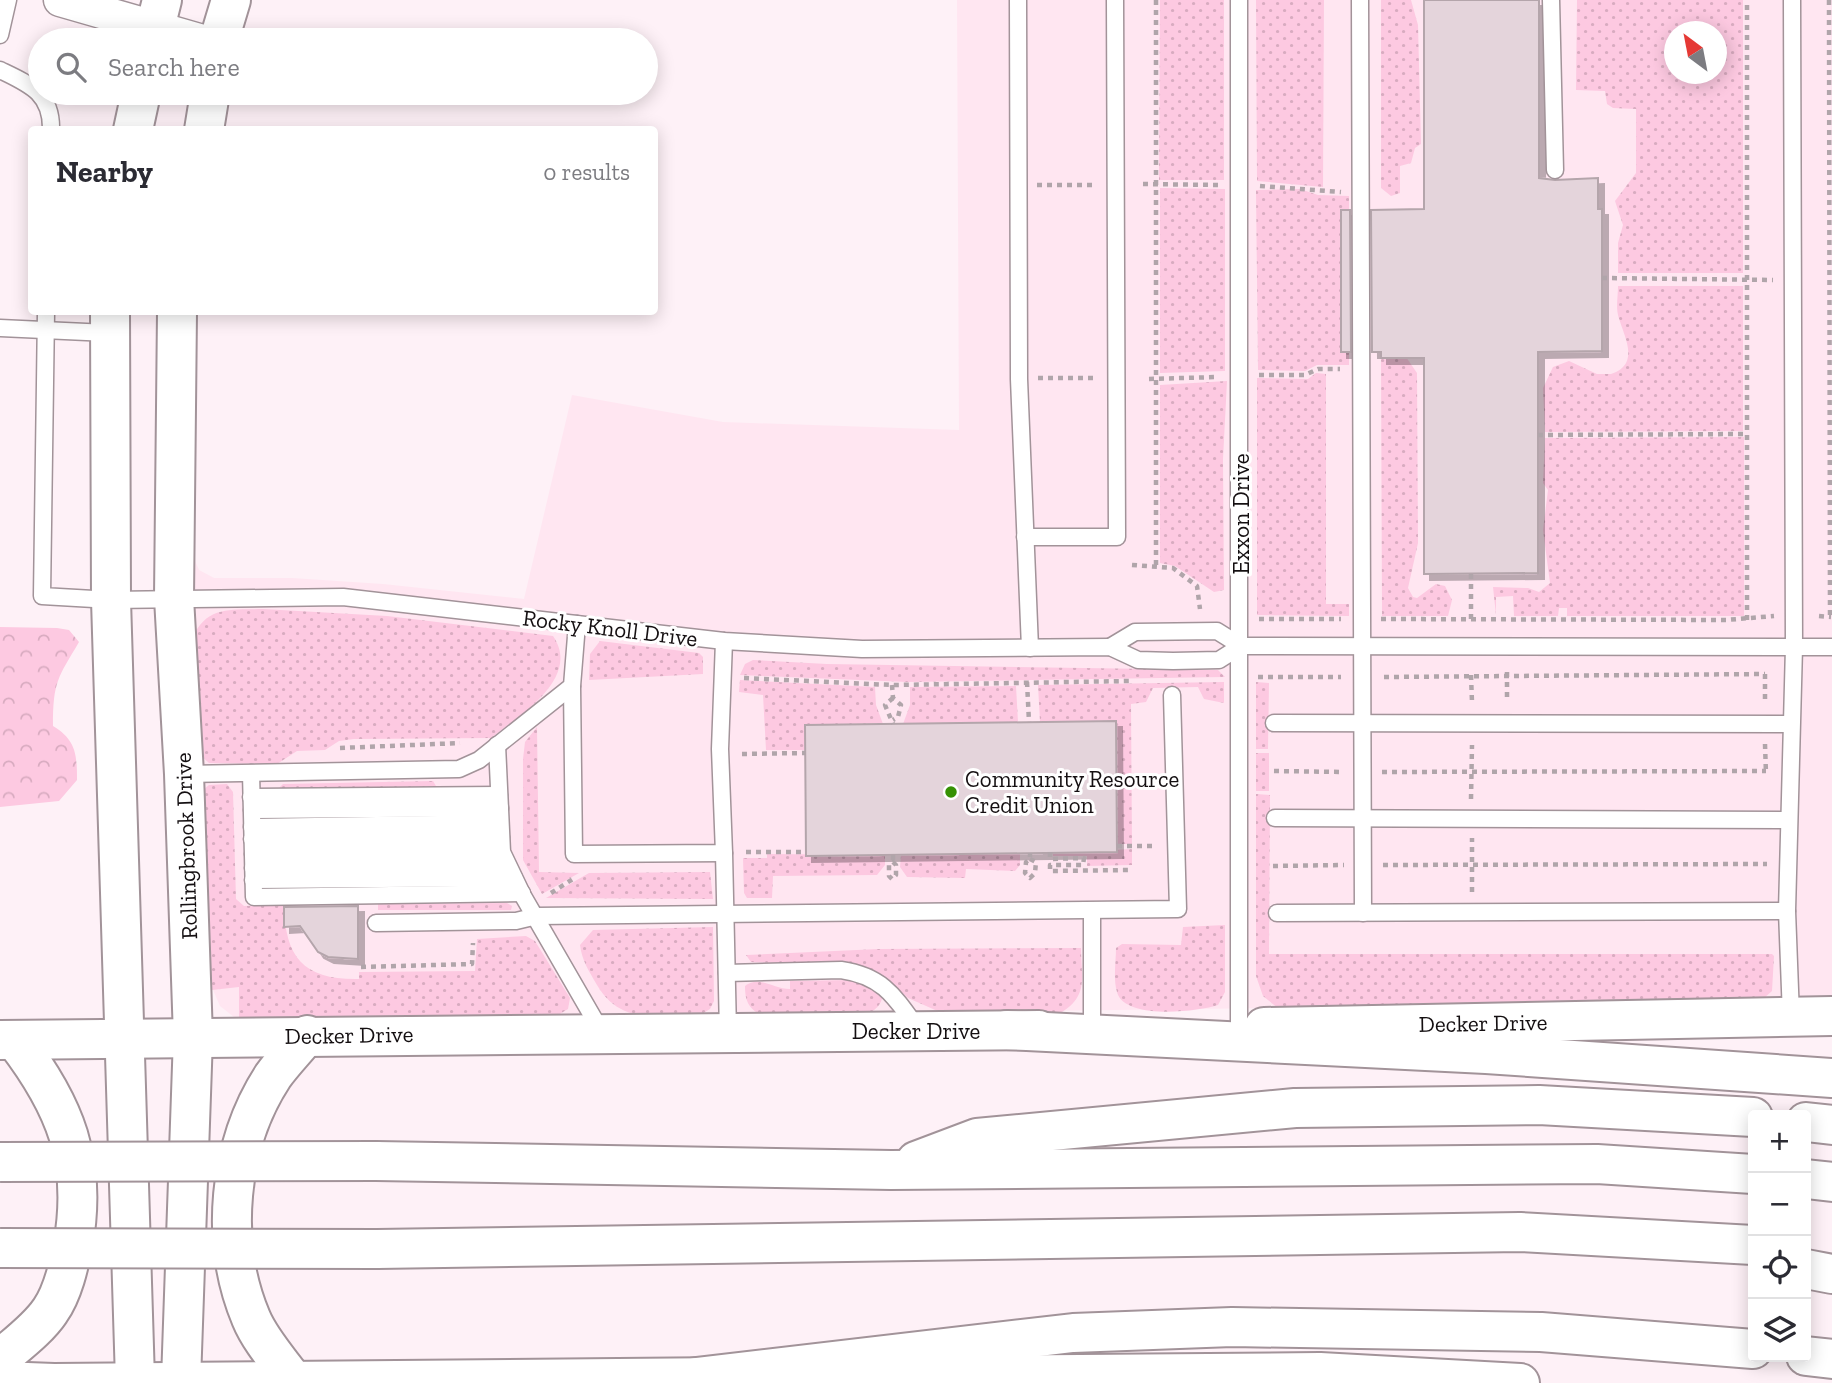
<!DOCTYPE html>
<meta charset="utf-8">
<style>
:root{--surface:#fff;--page:#f7f7f7;--text:#2b2b33;--muted:#7c7c81;--line:#e1e1e2}
body{margin:0;font-family:"Zilla Slab",serif;background:var(--page);color:var(--text)}
.controls{position:absolute;right:21px;bottom:21px;display:grid;overflow:hidden;border-radius:7px;box-shadow:0 4px 18px #0003}
.controls button{width:63px;height:63px;display:grid;place-items:center;padding:0;border:0;border-bottom:2px solid var(--line);background:var(--surface);color:var(--text);font:35px sans-serif}
.compass{position:absolute;left:1664px;top:21px;width:63px;height:63px;border-radius:50%;background:var(--surface);box-shadow:0 4px 18px #0003;rotate:328deg}
.list{margin:0;padding:0;list-style:none}
h2{display:flex;justify-content:space-between;align-items:center;height:91px;margin:0;padding:0 28px;font-size:30px}
h2 small{font-size:23px;font-weight:400;color:var(--muted)}
.icon{flex:none;width:38px;height:38px;fill:none;stroke:currentColor;stroke-width:2;stroke-linecap:round;stroke-linejoin:round}
.map{position:relative;flex:none;width:1832px;height:1383px;overflow:hidden}
.search{position:absolute;background:var(--surface);box-shadow:0 4px 18px #0003;left:28px;top:28px;width:630px;height:77px;display:flex;align-items:center;gap:18px;box-sizing:border-box;padding:0 24px;border-radius:38px;color:var(--muted);font-size:26px}
.panel{position:absolute;background:var(--surface);box-shadow:0 4px 18px #0003;left:28px;top:126px;width:630px;height:189px;border-radius:7px}
.map>svg:first-child{display:block}
.built{fill:#ffe6f1;fill-rule:evenodd}
.green{fill:url(#green-dots);fill-rule:evenodd}
.forest{fill:url(#forest-crowns)}
.building{fill:#e4d4db;stroke:#b4a5ab;stroke-width:2;filter:url(#shadow)}
.lines{fill:none;stroke-linecap:round;stroke-linejoin:round}
.service-casing{stroke:#a29399;stroke-width:19}
.minor-casing{stroke:#a29399;stroke-width:35}
.secondary-casing{stroke:#a29399;stroke-width:42}
.motorway-casing{stroke:#a29399;stroke-width:42}
.path{stroke:#b0a5aa;stroke-width:4.5;stroke-dasharray:5 5;stroke-linecap:butt}
.service{stroke:#fff;stroke-width:16}
.minor{stroke:#fff;stroke-width:32}
.secondary{stroke:#fff;stroke-width:38}
.motorway{stroke:#fff;stroke-width:38}
.motorway-bridge-casing{stroke:#a29399;stroke-width:42;stroke-linecap:butt}
.motorway-bridge{stroke:#fff;stroke-width:38}
.poi-dot{fill:#369104;stroke:#fff;stroke-width:2.5}
.labels{text-anchor:middle;dominant-baseline:central;stroke-width:6;stroke-linejoin:round;paint-order:stroke}
.street-label{font-size:23px;fill:#140f11;stroke:#fff}
.poi-label{font-size:23px;fill:#140f11;stroke:#fff;text-anchor:start}
</style>
<div class="map">
<svg width="1832" height="1383" viewBox="0 0 1832 1383">
<defs>
<pattern id="green-dots" width="8" height="8" patternUnits="userSpaceOnUse" patternTransform="scale(1.75)"><rect width="8" height="8" fill="#fdc9e1"/><path d="M2 2h.1M6 6h.1" fill="none" stroke="#d8abc0" stroke-width="1.8" stroke-linecap="round"/></pattern>
<pattern id="forest-crowns" width="20" height="18" patternUnits="userSpaceOnUse" patternTransform="scale(1.75)"><rect width="20" height="18" fill="#fdc9e1"/><path d="M2 6a3 3 0 1 1 6 0M12 15a3 3 0 1 1 6 0" fill="none" stroke="#d8abc0"/></pattern>
<filter id="shadow"><feDropShadow dx="6" dy="6" stdDeviation="0" flood-color="#0004"/></filter>
</defs>
<rect width="100%" height="100%" fill="#fef1f7"/>
<path class="built" d="M957,0h875v1001l-1593,20 -19,-15 -10,-23 -19,-431 8,18 15,8h78l91,6 141,15 48,-204 151,27 236,8zM1674,32h42v42h-42z"/>
<g class="green">
<polygon points="1160,0 1224,0 1224,180 1159,180"/>
<polygon points="1256,0 1324,0 1323,187 1257,181"/>
<polygon points="1381,0 1411,0 1418,25 1421,144 1415,148 1411,163 1400,166 1400,193 1391,196 1381,188"/>
<path d="M1577,0h166v273h-125v-30l5,-18 -8,-24 21,-28v-64l-23,-1 -6,-4 -2,-13 -29,-1zM1674,32h42v42h-42z"/>
<polygon points="1160,188 1225,189 1225,371 1160,373"/>
<polygon points="1300,189 1318,195 1349,196 1349,210 1341,210 1341,352 1349,352 1349,365 1317,365 1305,371 1258,370 1256,190"/>
<path d="M1618,286h125v145l-198,1 -2,-44 10,-21 16,-6 28,13h14c31,-10 12,-39 7,-59 -2,-9 0,-20 0,-29z"/>
<polygon points="1406,357 1417,373 1418,543 1408,588 1413,597 1417,598 1436,584 1445,586 1452,600 1448,616 1382,616 1381,358"/>
<polygon points="1316,373 1326,374 1326,604 1349,604 1349,616 1257,615 1257,378 1308,379"/>
<polygon points="1227,381 1223,459 1224,590 1214,592 1175,566 1160,563 1160,385"/>
<polygon points="1744,437 1744,616 1567,616 1567,608 1559,608 1558,616 1514,616 1513,596 1496,597 1496,615 1493,587 1528,588 1539,592 1550,583 1543,530 1548,490 1543,483 1545,438"/>
<path d="M263,609l124,7 166,20c29,42 -34,80 -62,102l-137,1 -15,2 -14,9 -28,1 -20,13 -68,-1 -9,-8 -5,-122c14,-28 41,-23 68,-24z"/>
<polygon points="600,641 699,653 703,657 703,674 589,680 590,654"/>
<polygon points="753,660 827,664 1218,670 1225,677 908,682 740,675 745,664"/>
<polygon points="740,680 875,687 876,705 883,724 806,725 805,750 766,750 763,695 739,692"/>
<polygon points="1224,682 1224,703 1204,699 1198,687 1153,688 1146,702 1131,704 1132,844 1117,844 1116,721 1040,722 1038,685"/>
<polygon points="1256,682 1269,683 1268,749 1256,749"/>
<polygon points="1016,686 1018,722 903,724 910,705 910,687"/>
<polygon points="537,727 539,872 579,873 542,894 523,860 523,759 525,742"/>
<rect x="1256" y="753" width="13" height="38"/>
<polygon points="433,781 436,786 433,789 279,788 283,784"/>
<path d="M227,784l6,8 3,107 8,7 40,-1c1,53 20,75 75,74v-7l116,-1 2,-32 49,-3 9,5 35,57 -2,11 -15,9 -314,3v-34l-27,3 -2,-7 -6,-194 5,-4z"/>
<polygon points="1256,794 1270,795 1269,954 1772,954 1774,956 1772,991 1763,999 1279,1009 1263,996 1256,976"/>
<polygon points="1132,849 1132,865 1087,866 1087,856 1053,856 1053,853"/>
<polygon points="1020,853 1020,865 1015,871 966,869 965,878 907,877 900,867 901,855"/>
<polygon points="767,854 885,855 885,865 877,875 773,876 772,898 747,898 744,893 743,858 767,858"/>
<polygon points="710,872 713,899 546,898 589,873"/>
<polygon points="507,903 512,906 511,910 378,910 378,904"/>
<path d="M1225,925v67l-7,13c-21,7 -94,15 -101,-13 -4,-13 -1,-31 -1,-44l6,-4 59,1 2,-18z"/>
<path d="M713,927l1,74 -4,8 -10,6c-41,0 -79,11 -103,-30 -8,-14 -15,-24 -17,-40l13,-15z"/>
<path d="M1081,948c0,28 8,47 -19,64l-120,1 -34,-15 -19,-17 -27,-15 -111,-4 -5,-7 133,-6z"/>
<path d="M853,980l30,15c-2,10 -7,15 -17,20h-105c-13,-7 -16,-15 -16,-29 14,-11 28,3 45,3v-8z"/>
</g>
<path class="forest" d="M0,627l57,1 12,2 10,12c-21,36 -26,39 -26,84 23,14 24,28 24,54l-18,21 -59,6z"/>
<g class="building">
<polygon points="1424,0 1539,0 1539,178 1555,180 1598,178 1598,209 1602,209 1602,351 1538,352 1538,573 1424,574 1424,358 1381,358 1381,352 1372,352 1371,210 1424,209"/>
<polygon points="1341,210 1350,210 1351,352 1341,352"/>
<polygon points="1116,721 1117,852 806,856 805,725"/>
<polygon points="358,906 358,959 328,957 318,952 300,926 284,927 284,907"/>
</g>
<g class="lines">
<g class="service-casing">
<g id="service">
<polyline points="1018,0 1019,379 1030,648"/>
<polyline points="1239,0 1239,1028"/>
<polyline points="1360,0 1363,913"/>
<polyline points="1551,0 1555,170"/>
<polyline points="0,35 8,0"/>
<path d="M0,70c29,14 52,23 51,60"/>
<polyline points="46,312 42,596 111,600 343,597 724,641 862,649 1110,647 1138,660 1173,661 1219,660 1241,646"/>
<polyline points="0,328 108,333"/>
<polyline points="1025,537 1117,537 1115,0"/>
<polyline points="1241,646 1832,647"/>
<polyline points="1110,647 1135,632 1217,631 1241,646"/>
<polyline points="572,686 574,854 724,853 720,749 724,641"/>
<polyline points="1274,723 1791,724"/>
<polyline points="497,745 502,852 523,896 601,1031"/>
<polyline points="251,773 254,897 522,893"/>
<polyline points="184,774 459,769 479,760 572,686 577,624"/>
<polyline points="251,797 499,795"/>
<polyline points="252,810 500,808"/>
<polyline points="1275,818 1788,820"/>
<polyline points="252,827 500,823"/>
<polyline points="252,839 501,837"/>
<polyline points="724,853 728,1032"/>
<polyline points="253,854 502,852"/>
<polyline points="253,868 507,865"/>
<polyline points="253,880 514,878"/>
<polyline points="1277,913 1787,911"/>
<polyline points="376,923 516,921 537,916 1178,909 1172,695"/>
<path d="M727,973l114,-3c42,6 54,27 77,59"/>
<polyline points="1791,1016 1787,911 1794,647 1792,0"/>
<polyline points="1092,1029 1092,911"/>
</g>
</g>
<g class="minor-casing">
<polyline id="minor" points="60,0 199,40"/>
</g>
<g class="secondary-casing">
<g id="secondary">
<polyline points="152,40 162,0"/>
<polyline points="219,40 231,0"/>
<polyline points="133,130 141,93"/>
<polyline points="204,130 210,93"/>
<polyline points="110,312 111,600 135,1380"/>
<polyline points="177,312 174,598 184,774 193,1037 181,1381"/>
<polyline points="1264,1027 1832,1016"/>
<polyline points="0,1040 1039,1030"/>
<path d="M0,1359c16,-14 38,-30 50,-48 13,-18 19,-46 23,-66 15,-84 -8,-140 -58,-205"/>
<polyline points="824,1376 1320,1372 1520,1383"/>
<path d="M293,1380c-14,-19 -33,-40 -42,-62 -32,-76 -23,-173 22,-242 10,-14 23,-27 34,-41"/>
<polyline points="0,1381 54,1383 729,1377"/>
</g>
</g>
<g class="motorway-casing">
<g id="motorway">
<polyline points="1007,1030 1486,1054 1832,1078"/>
<polyline points="1806,1122 1832,1125"/>
<polyline points="376,1161 891,1170 1597,1164 1753,1174"/>
<polyline points="916,1161 977,1138 1295,1108 1539,1105 1753,1117"/>
<polyline points="1806,1179 1832,1182"/>
<polyline points="377,1249 1520,1232 1753,1245"/>
<polyline points="1806,1269 1832,1274"/>
<polyline points="1806,1356 1832,1359"/>
<polyline points="696,1377 1073,1333 1232,1327 1541,1332 1753,1349"/>
</g>
</g>
<g class="path">
<polyline points="1829,0 1830,617"/>
<polyline points="1143,184 1220,185"/>
<polyline points="1037,185 1095,185"/>
<polyline points="1260,186 1341,192"/>
<polyline points="1602,278 1773,280"/>
<polyline points="1259,375 1305,375 1318,369 1340,369"/>
<polyline points="1038,378 1096,378"/>
<polyline points="1149,379 1217,377"/>
<polyline points="1538,435 1747,434"/>
<polyline points="1132,565 1173,568 1197,586 1200,609"/>
<polyline points="1156,565 1156,0"/>
<polyline points="1819,616 1831,617"/>
<polyline points="1259,619 1341,619"/>
<polyline points="1381,619 1726,620 1774,616"/>
<polyline points="1471,619 1471,574"/>
<polyline points="1747,620 1747,0"/>
<polyline points="1507,672 1507,702"/>
<polyline points="1765,674 1765,704"/>
<polyline points="1471,675 1472,702"/>
<polyline points="1258,677 1341,677"/>
<polyline points="1384,677 1765,674"/>
<polyline points="744,678 892,685 1131,681"/>
<polyline points="1027,682 1029,722"/>
<polyline points="892,685 893,698 901,705 898,717 893,720"/>
<polyline points="893,698 885,705 893,724"/>
<polyline points="1765,744 1766,774"/>
<polyline points="340,748 460,743"/>
<polyline points="742,754 805,753"/>
<polyline points="1274,771 1343,772"/>
<polyline points="1382,772 1766,771"/>
<polyline points="1471,799 1472,745"/>
<polyline points="1117,846 1155,846"/>
<polyline points="746,852 806,852"/>
<polyline points="1050,852 1050,859 1084,858 1083,865 1050,865 1050,871 1131,870"/>
<polyline points="893,855 893,862"/>
<polyline points="1030,859 1036,862 1035,873 1030,878 1025,873 1026,862 1030,859 1030,853"/>
<polygon points="893,862 896,865 896,875 892,879 889,876 889,865"/>
<polyline points="1383,865 1767,864"/>
<polyline points="1273,866 1344,865"/>
<polyline points="1472,892 1472,838"/>
<polyline points="551,893 576,877"/>
<polyline points="361,967 472,964 473,943"/>
</g>
<use href="#service" class="service"/>
<use href="#minor" class="minor"/>
<use href="#secondary" class="secondary"/>
<use href="#motorway" class="motorway"/>
<g class="motorway-bridge-casing">
<g id="motorway-bridge">
<polyline points="0,1162 376,1161"/>
<polyline points="0,1248 377,1249"/>
</g>
</g>
<use href="#motorway-bridge" class="motorway-bridge"/>
</g>
<circle class="poi-dot" cx="951" cy="792" r="7"/>
<g class="labels">
<g class="street-label">
<text transform="translate(1241 514) rotate(-90)">Exxon Drive</text>
<text transform="translate(610 628) rotate(7)">Rocky Knoll Drive</text>
<text transform="translate(186 846) rotate(-92)">Rollingbrook Drive</text>
<text transform="translate(1483 1023) rotate(-1)">Decker Drive</text>
<text x="916" y="1031">Decker Drive</text>
<text transform="translate(349 1035) rotate(-1)">Decker Drive</text>
</g>
<g class="poi-label">
<text x="965" y="779">Community Resource<tspan x="965" dy="26">Credit Union</tspan></text>
</g>
</g>
</svg>
<div class="controls">
<button>+</button>
<button>−</button>
<button><svg class="icon" aria-label="locate" viewBox="0 0 24 24"><circle cx="12" cy="12" r="6"/><path d="M12 2v4M12 18v4M2 12h4M18 12h4"/></svg></button>
<button><svg class="icon" aria-label="layers" viewBox="0 0 24 24"><path d="M12 4l9 5-9 5-9-5zM3 14l9 5 9-5"/></svg></button>
</div>
<svg class="compass" viewBox="-18 -18 36 36"><path d="M0-13l5 13h-10z" fill="#e53935"/><path d="M0 13l5-13h-10z" fill="#7c7c81"/></svg>
<div class="search"><svg class="icon" aria-label="search" viewBox="0 0 24 24"><circle cx="10" cy="10" r="6"/><path d="M15 15l6 6"/></svg>Search here</div>
<section class="panel">
<h2>Nearby<small>0 results</small></h2>
<ul class="list">
</ul>
</section>
</div>
